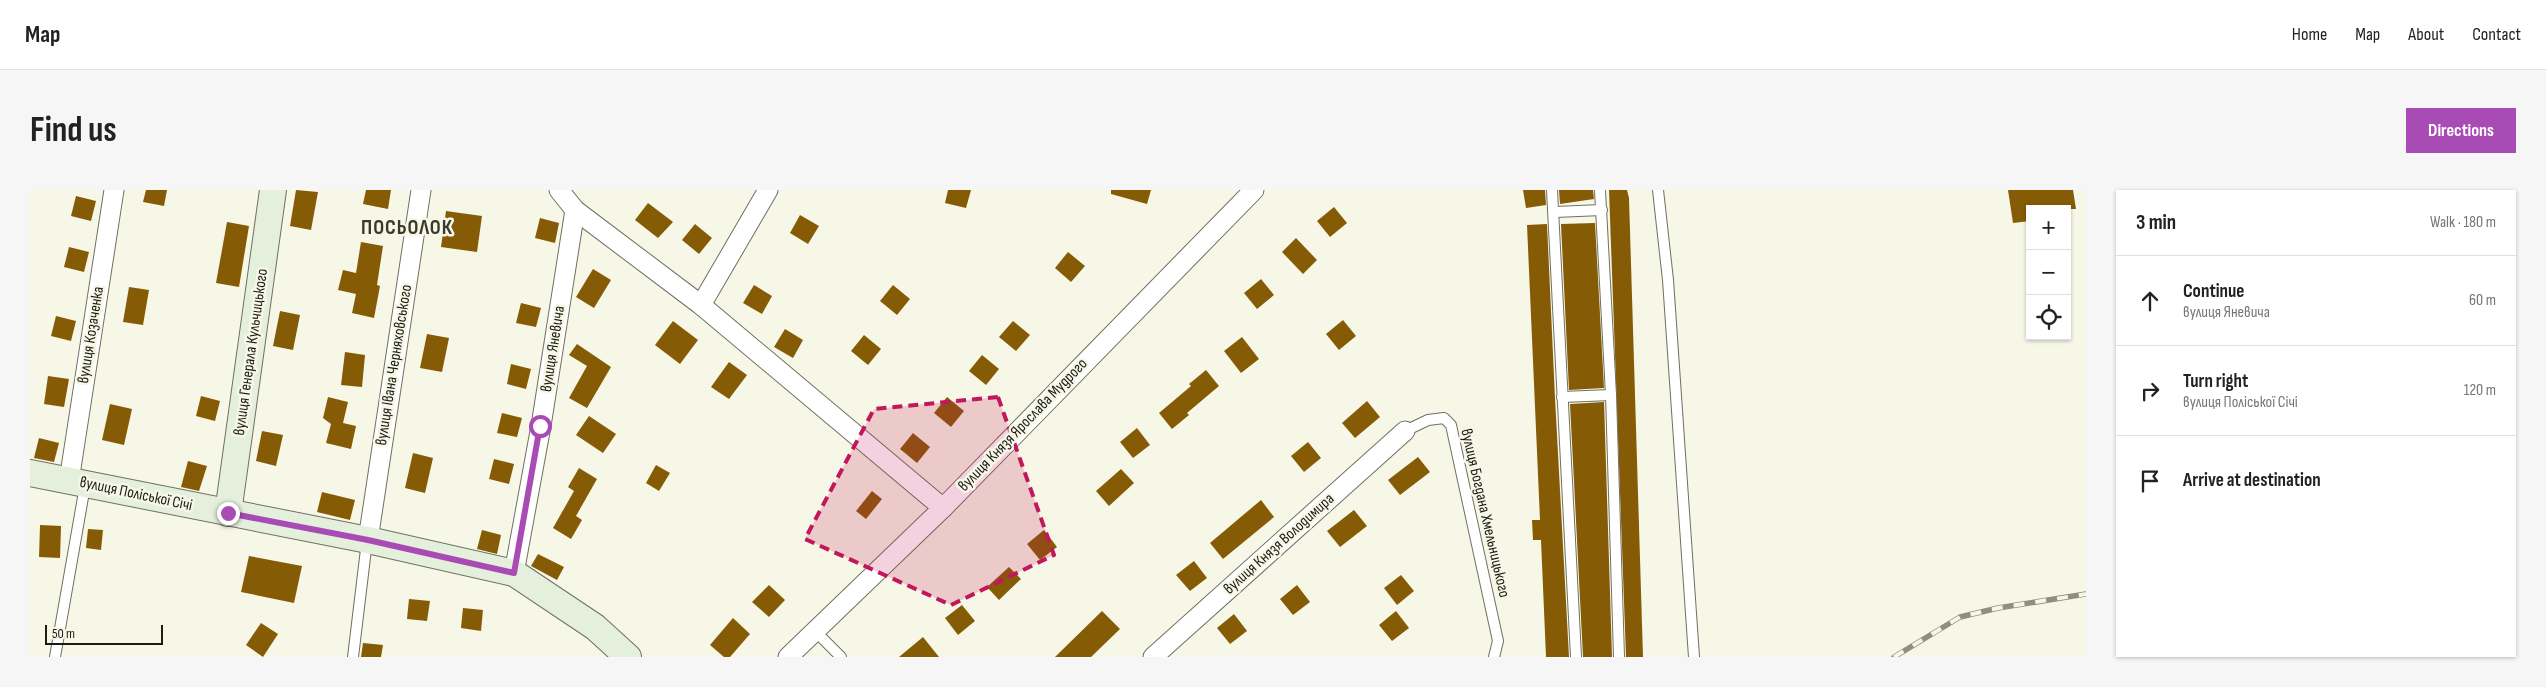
<!DOCTYPE html>
<meta charset="utf-8">
<style>
:root{--surface:#fff;--page:#f6f6f6;--text:#222;--muted:#767676;--line:#e0e0e0;--accent:#a84bb5}
body{margin:0;font-family:"Sofia Sans Condensed",sans-serif;background:var(--page);color:var(--text)}
.controls{position:absolute;right:15px;top:15px;display:grid;overflow:hidden;border-radius:0px;box-shadow:0 1px 4px #0004}
.controls button{width:45px;height:45px;display:grid;place-items:center;padding:0;border:0;border-bottom:1px solid var(--line);background:var(--surface);color:var(--text);font:25px sans-serif}
.scale{position:absolute;left:15px;bottom:12px;width:118px;box-sizing:border-box;padding-left:5px;border:2px solid #1c1c16;border-top:0;font-size:14px;line-height:18px;white-space:nowrap;color:#1c1c16;-webkit-text-stroke:4px #f7f7e7;paint-order:stroke}
.stop{position:absolute;width:15px;height:15px;margin:-11px;border:4px solid #a84bb5;border-radius:50%;background:#fff}
.stop.end{background:#a84bb5;border-color:#fff;box-shadow:0 1px 5px #0008}
.list{margin:0;padding:0;list-style:none}
h2{display:flex;justify-content:space-between;align-items:center;height:65px;margin:0;padding:0 20px;font-size:21px}
h2 small{font-size:16px;font-weight:400;color:var(--muted)}
.list li{display:grid;grid-template-columns:32px 1fr auto;gap:15px;align-items:center;box-sizing:border-box;height:90px;padding:0 20px;border-top:1px solid var(--line)}
.list b{display:block;font-size:19px;white-space:nowrap}
.list p{margin:0;font-size:16px;white-space:nowrap;color:var(--muted)}
.list em{font-size:16px;font-style:normal;color:var(--muted)}
.icon{flex:none;width:28px;height:28px;fill:none;stroke:currentColor;stroke-width:2;stroke-linecap:round;stroke-linejoin:round}
.map{position:relative;flex:none;width:2056px;height:467px;overflow:hidden;border-radius:0px}
header{display:flex;align-items:center;gap:30px;box-sizing:border-box;height:70px;padding:0 25px;background:var(--surface);border-bottom:1px solid var(--line)}
header strong{font-size:24px}
nav{display:flex;gap:28px;margin-inline-start:auto;font-size:18px}
.intro{display:flex;align-items:center;justify-content:space-between;box-sizing:border-box;height:120px;padding:0 30px}
h1{margin:0;font-size:35px}
.button{padding:12px 22px;border-radius:0px;background:var(--accent);color:#fff;font-size:18px;font-weight:700}
main{display:flex;gap:30px;padding:0 30px}
aside{flex:1;background:var(--surface);border-radius:0px;box-shadow:0 1px 4px #0004}
.map>svg:first-child{display:block}
.building{fill:#865b05}
.lines{fill:none;stroke-linecap:round;stroke-linejoin:round}
.lane-casing{stroke:#707062;stroke-width:12}
.street-casing{stroke:#707062;stroke-width:21}
.secondary-casing{stroke:#707062;stroke-width:28}
.lane{stroke:#fff;stroke-width:10}
.street{stroke:#fff;stroke-width:19}
.secondary{stroke:#e4efdc;stroke-width:26}
.rail-casing{stroke:#8e8e82;stroke-width:5.5}
.rail{stroke:#f7f7e7;stroke-width:4;stroke-dasharray:11;stroke-linecap:butt}
.route{stroke:#a84bb5;stroke-width:6}
.marked{fill:#c2185b;fill-opacity:0.2;stroke:#c2185b;stroke-width:4;stroke-dasharray:10 6;stroke-linejoin:round}
.labels{text-anchor:middle;dominant-baseline:central;stroke-width:5;stroke-linejoin:round;paint-order:stroke}
.street-label{font-size:16px;fill:#1c1c16;stroke:#f7f7e7}
.district-label{font-size:21px;font-weight:bold;letter-spacing:1px;fill:#3a392c;stroke:#f7f7e7}
</style>
<header>
<strong>Map</strong>
<nav><a>Home</a><a>Map</a><a>About</a><a>Contact</a></nav>
</header>
<div class="intro"><h1>Find us</h1><a class="button">Directions</a></div>
<main>
<div class="map">
<svg width="2056" height="467" viewBox="0 0 2056 467">
<rect width="100%" height="100%" fill="#f7f7e7"/>
<g class="building">
<polygon points="116,0 137,0 134,16 113,12"/>
<polygon points="266,0 288,2 281,40 260,36"/>
<polygon points="336,0 361,0 358,19 333,14"/>
<polygon points="918,0 941,0 936,18 915,13"/>
<polygon points="1081,0 1121,0 1117,14 1081,4"/>
<polygon points="1493,0 1515,0 1516,15 1496,18"/>
<polygon points="1529,0 1563,0 1564,9 1530,14"/>
<polygon points="1579,0 1597,0 1599,8 1613,467 1596,467"/>
<polygon points="1978,0 2043,0 2046,19 2000,19 2000,31 1983,33"/>
<polygon points="46,6 66,11 61,31 41,26"/>
<polygon points="618,13 643,32 628,48 605,30"/>
<polygon points="1304,17 1317,33 1300,47 1287,31"/>
<polygon points="416,21 452,26 447,62 411,57"/>
<polygon points="770,25 789,36 778,54 760,43"/>
<polygon points="510,28 529,33 525,53 505,48"/>
<polygon points="197,32 219,36 209,97 186,93"/>
<polygon points="1565,33 1574,198 1539,200 1531,34"/>
<polygon points="665,34 682,48 669,64 652,50"/>
<polygon points="1517,34 1525,208 1539,467 1516,467 1511,350 1503,350 1502,330 1510,330 1497,35"/>
<polygon points="1266,48 1287,70 1273,84 1252,62"/>
<polygon points="331,52 353,56 347,95 350,96 344,128 322,123 326,104 308,100 313,80 326,83"/>
<polygon points="39,57 59,62 54,82 34,77"/>
<polygon points="1038,62 1055,76 1041,92 1025,78"/>
<polygon points="563,79 581,90 564,118 546,107"/>
<polygon points="1231,89 1244,105 1227,119 1214,103"/>
<polygon points="724,95 742,106 732,124 713,113"/>
<polygon points="863,95 880,109 867,125 850,111"/>
<polygon points="99,97 119,100 113,135 93,132"/>
<polygon points="491,113 511,118 506,137 486,133"/>
<polygon points="250,121 270,125 263,160 243,156"/>
<polygon points="26,126 46,131 41,151 21,146"/>
<polygon points="1313,130 1326,146 1309,160 1296,144"/>
<polygon points="643,131 668,150 650,174 625,155"/>
<polygon points="983,131 1000,145 986,161 969,147"/>
<polygon points="755,139 773,150 763,168 744,157"/>
<polygon points="397,144 419,148 412,182 390,178"/>
<polygon points="834,145 851,159 838,175 821,161"/>
<polygon points="1212,147 1229,169 1211,183 1194,161"/>
<polygon points="547,154 581,177 557,218 539,208 557,176 539,165"/>
<polygon points="315,162 335,165 332,197 311,195"/>
<polygon points="952,165 969,179 956,195 939,181"/>
<polygon points="699,172 717,185 699,209 681,197"/>
<polygon points="481,174 501,179 496,199 477,194"/>
<polygon points="1176,180 1189,196 1157,223 1159,225 1142,239 1129,223 1161,196 1159,194"/>
<polygon points="18,186 39,189 34,217 14,214"/>
<polygon points="171,206 190,211 185,231 166,226"/>
<polygon points="298,207 318,212 313,233 326,236 321,259 296,253 301,234 293,228"/>
<polygon points="917,207 934,221 921,237 904,223"/>
<polygon points="1337,211 1350,227 1325,248 1312,233"/>
<polygon points="1574,212 1582,467 1553,467 1540,214"/>
<polygon points="80,214 102,219 94,255 72,250"/>
<polygon points="472,223 492,228 487,247 467,243"/>
<polygon points="559,226 586,244 573,263 546,245"/>
<polygon points="1107,238 1120,255 1103,268 1090,252"/>
<polygon points="232,241 253,245 246,276 226,271"/>
<polygon points="883,243 900,257 887,273 870,259"/>
<polygon points="9,248 29,253 24,272 4,268"/>
<polygon points="1278,252 1291,268 1274,282 1261,266"/>
<polygon points="383,263 403,268 395,303 375,298"/>
<polygon points="1388,267 1400,282 1370,305 1358,290"/>
<polygon points="464,269 484,274 479,294 459,289"/>
<polygon points="158,271 177,276 169,301 151,297"/>
<polygon points="626,275 640,283 629,301 616,293"/>
<polygon points="549,278 567,289 546,326 552,330 541,349 523,338 544,301 538,297"/>
<polygon points="1091,279 1104,293 1079,316 1066,301"/>
<polygon points="842,301 852,309 836,329 826,321"/>
<polygon points="292,302 325,310 320,330 287,322"/>
<polygon points="1231,310 1244,327 1193,369 1180,353"/>
<polygon points="1324,320 1337,336 1310,357 1297,341"/>
<polygon points="10,335 31,336 30,368 9,367"/>
<polygon points="58,339 73,340 71,360 56,358"/>
<polygon points="452,340 471,345 467,364 447,359"/>
<polygon points="1014,340 1027,357 1010,370 997,354"/>
<polygon points="508,364 534,377 527,390 501,376"/>
<polygon points="219,366 272,376 264,413 211,402"/>
<polygon points="1164,371 1177,388 1160,401 1146,385"/>
<polygon points="979,377 991,389 969,410 957,397"/>
<polygon points="1371,385 1384,401 1367,415 1354,398"/>
<polygon points="739,395 755,410 739,427 722,412"/>
<polygon points="1267,395 1280,412 1263,425 1250,409"/>
<polygon points="379,409 400,411 397,431 377,429"/>
<polygon points="932,415 945,431 928,445 915,428"/>
<polygon points="433,418 453,420 451,441 431,438"/>
<polygon points="1072,421 1090,439 1061,467 1025,467"/>
<polygon points="1366,421 1379,438 1362,451 1349,435"/>
<polygon points="1204,424 1217,441 1200,454 1187,438"/>
<polygon points="703,428 720,444 700,467 694,467 680,455"/>
<polygon points="231,433 248,444 233,467 216,455"/>
<polygon points="893,447 909,467 869,467"/>
<polygon points="333,453 353,455 351,467 331,467"/>
</g>
<g class="lines">
<g class="lane-casing">
<g id="lane">
<polyline points="1522,0 1546,467"/>
<polyline points="1570,0 1581,205 1589,467"/>
<polyline points="1628,0 1638,90 1664,467"/>
<polyline points="1525,22 1572,20"/>
<polyline points="1532,207 1581,205"/>
<polyline points="1375,241 1398,230 1414,228 1421,235 1468,451 1464,467"/>
<polyline points="785,441 811,467"/>
<polyline points="25,467 55,296"/>
<polyline points="323,467 337,351"/>
</g>
</g>
<g class="street-casing">
<g id="street">
<polyline points="545,20 671,115 913,318"/>
<polyline points="671,115 738,0"/>
<polyline points="39,291 84,0"/>
<polyline points="338,350 391,0"/>
<polyline points="484,383 511,236 545,20 529,0"/>
<polyline points="758,467 913,318 1224,0"/>
<polyline points="1123,467 1375,241"/>
</g>
</g>
<g class="secondary-casing">
<g id="secondary">
<polyline points="0,283 338,350 484,383 565,437 598,467"/>
<polyline points="198,323 243,0"/>
</g>
</g>
<use href="#lane" class="lane"/>
<use href="#street" class="street"/>
<use href="#secondary" class="secondary"/>
<g class="rail-casing">
<polyline id="rail" points="1864,467 1930,427 1968,418 2056,404"/>
</g>
<use href="#rail" class="rail"/>
</g>
<g class="lines">
<polyline class="route" points="198,323 338,350 484,383 510,236"/>
</g>
<path class="marked" d="M968,207l56,158 -103,50 -146,-66 69,-130z"/>
<g class="labels">
<g class="street-label">
<text transform="translate(61 145) rotate(-81)">вулиця Козаченка</text>
<text transform="translate(523 159) rotate(-81)">вулиця Яневича</text>
<text transform="translate(221 162) rotate(-82)">вулиця Генерала Кульчицького</text>
<text transform="translate(364 175) rotate(-81)">вулиця Івана Черняховського</text>
<text transform="translate(993 235) rotate(-46)">вулиця Князя Ярослава Мудрого</text>
<text transform="translate(106 304) rotate(12)">вулиця Поліської Січі</text>
<text transform="translate(1455 323) rotate(77)">вулиця Богдана Хмельницького</text>
<text transform="translate(1249 354) rotate(-42)">вулиця Князя Володимира</text>
</g>
<g class="district-label">
<text x="377" y="37">ПОСЬОЛОК</text>
</g>
</g>
</svg>
<div class="controls">
<button>+</button>
<button>−</button>
<button><svg class="icon" aria-label="locate" viewBox="0 0 24 24"><circle cx="12" cy="12" r="6"/><path d="M12 2v4M12 18v4M2 12h4M18 12h4"/></svg></button>
</div>
<div class="scale">50 m</div>
<div class="stop" style="left:510px;top:236px"></div>
<div class="stop end" style="left:198px;top:323px"></div>
</div>
<aside>
<h2>3 min<small>Walk · 180 m</small></h2>
<ul class="list">
<li><svg class="icon" aria-label="ahead" viewBox="0 0 24 24"><path d="M12 20V5M6 11l6-6 6 6"/></svg><div><b>Continue</b><p>вулиця Яневича</p></div><em>60 m</em></li>
<li><svg class="icon" aria-label="right" viewBox="0 0 24 24"><path d="M7 20v-9h11M14 6l5 5-5 5"/></svg><div><b>Turn right</b><p>вулиця Поліської Січі</p></div><em>120 m</em></li>
<li><svg class="icon" aria-label="arrive" viewBox="0 0 24 24"><path d="M6 21V4h12l-3 4 3 4H6"/></svg><div><b>Arrive at destination</b></div></li>
</ul>
</aside>
</main>
